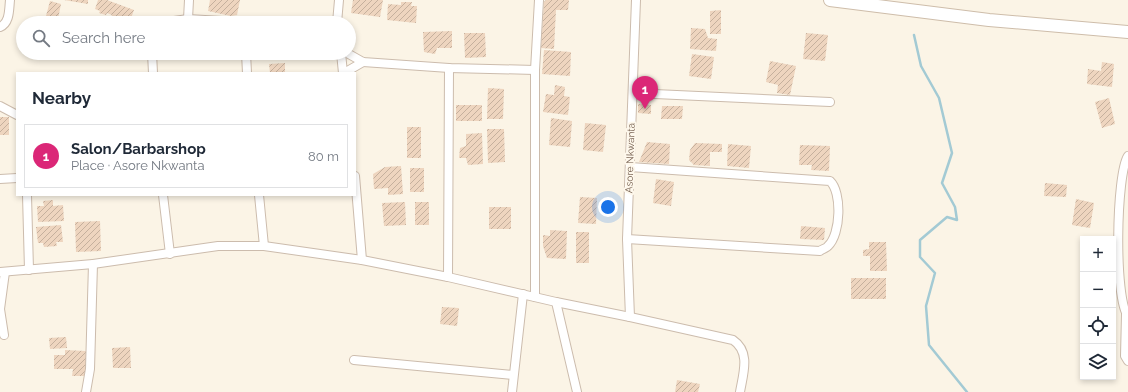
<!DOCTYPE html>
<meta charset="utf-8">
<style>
:root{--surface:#fff;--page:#f2f2f3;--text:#1f2937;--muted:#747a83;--line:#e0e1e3;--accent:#db2777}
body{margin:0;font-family:Raleway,sans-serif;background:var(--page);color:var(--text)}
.controls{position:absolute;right:12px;bottom:12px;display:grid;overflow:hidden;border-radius:0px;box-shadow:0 2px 6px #0003}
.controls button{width:36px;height:36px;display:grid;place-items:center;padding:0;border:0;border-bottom:1px solid var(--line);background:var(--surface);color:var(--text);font:20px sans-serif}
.you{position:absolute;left:608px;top:207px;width:14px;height:14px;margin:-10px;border:3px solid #fff;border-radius:50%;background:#1a73e8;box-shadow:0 0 0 6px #1a73e833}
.badge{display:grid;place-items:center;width:26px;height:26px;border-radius:50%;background:var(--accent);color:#fff;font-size:13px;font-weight:700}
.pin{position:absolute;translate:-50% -33px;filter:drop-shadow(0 1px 2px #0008)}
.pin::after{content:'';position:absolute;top:21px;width:14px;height:12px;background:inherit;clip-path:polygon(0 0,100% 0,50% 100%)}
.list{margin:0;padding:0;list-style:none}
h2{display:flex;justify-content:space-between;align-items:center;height:52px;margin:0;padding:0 16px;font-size:17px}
h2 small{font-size:13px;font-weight:400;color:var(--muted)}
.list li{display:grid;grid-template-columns:26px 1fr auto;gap:12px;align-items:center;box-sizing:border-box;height:64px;margin:0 8px 8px;padding:0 8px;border:1px solid var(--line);border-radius:0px}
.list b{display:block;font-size:15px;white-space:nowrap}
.list p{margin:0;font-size:13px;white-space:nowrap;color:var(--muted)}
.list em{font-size:13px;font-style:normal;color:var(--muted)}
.icon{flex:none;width:22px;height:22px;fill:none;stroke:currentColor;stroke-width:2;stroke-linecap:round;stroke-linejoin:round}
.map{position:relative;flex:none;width:1128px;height:392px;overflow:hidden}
.search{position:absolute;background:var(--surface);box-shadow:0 2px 6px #0003;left:16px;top:16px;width:340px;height:44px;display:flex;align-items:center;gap:10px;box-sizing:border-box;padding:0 14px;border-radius:22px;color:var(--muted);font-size:15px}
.panel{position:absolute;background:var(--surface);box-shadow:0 2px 6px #0003;left:16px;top:72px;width:340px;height:124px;border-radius:0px}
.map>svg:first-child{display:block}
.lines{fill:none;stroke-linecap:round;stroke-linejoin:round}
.stream{stroke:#a3cad4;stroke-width:2.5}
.building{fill:url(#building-hatch)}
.street-casing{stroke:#ccbcad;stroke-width:10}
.secondary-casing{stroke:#cebdaa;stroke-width:14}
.street{stroke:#fff;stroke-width:8}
.secondary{stroke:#fff;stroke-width:12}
.labels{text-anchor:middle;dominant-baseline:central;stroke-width:4;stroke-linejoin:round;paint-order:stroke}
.street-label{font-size:10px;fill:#725c4c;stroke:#fef8ec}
</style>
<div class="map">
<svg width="1128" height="392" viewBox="0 0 1128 392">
<defs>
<pattern id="building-hatch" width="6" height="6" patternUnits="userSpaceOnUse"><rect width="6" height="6" fill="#eed5bf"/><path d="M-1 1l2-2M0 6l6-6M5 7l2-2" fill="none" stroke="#c5b09d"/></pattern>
</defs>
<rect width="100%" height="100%" fill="#fbf4e6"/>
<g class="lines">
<polyline class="stream" points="914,35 921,66 939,98 952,153 942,183 955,207 957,220 947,217 920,240 920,257 935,273 926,306 929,345 967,392"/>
</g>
<g class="building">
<polygon points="64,0 88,0 88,4"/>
<polygon points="98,0 107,0 134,10 130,21 122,18 122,21 111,17 112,15 107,13 106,15 99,13 100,11 95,9"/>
<polygon points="210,0 240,0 237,15 231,16 208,11"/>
<polygon points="353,0 383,0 380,17 351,13"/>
<polygon points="546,0 569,0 568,10 556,10 554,49 541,48 544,2"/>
<polygon points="50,1 61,4 58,19 46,16"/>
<polygon points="401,2 412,2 411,6 417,6 416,23 387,20 388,4 401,5"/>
<polygon points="721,10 721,34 710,34 710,11"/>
<polygon points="691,28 705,29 708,38 717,39 716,51 690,49"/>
<polygon points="452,31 452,48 437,48 435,54 424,52 423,32"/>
<polygon points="464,33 485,33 486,57 465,58"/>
<polygon points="806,33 828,35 825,61 803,59"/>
<polygon points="544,50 571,52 570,76 542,74"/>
<polygon points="267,53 280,53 280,59 267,60"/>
<polygon points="287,53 305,53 306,60 287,55"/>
<polygon points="692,54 714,57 711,79 689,76"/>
<polygon points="770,61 796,66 790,95 777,93 778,85 766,82"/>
<polygon points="1102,62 1114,64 1112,87 1087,84 1088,69 1101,71"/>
<polygon points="285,63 285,73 270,73 269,64"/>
<polygon points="555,85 565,87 564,96 570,97 568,115 543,112 546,94 554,95"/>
<polygon points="488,88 504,89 503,119 487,119"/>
<polygon points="1109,98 1115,124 1102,128 1095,102"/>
<polygon points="638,104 651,105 651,114 638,113"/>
<rect x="456" y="105" width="26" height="16"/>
<polygon points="662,106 683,106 682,119 661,119"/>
<rect x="0" y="117" width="9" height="18"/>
<polygon points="551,118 572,121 570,147 549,145"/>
<polygon points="585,123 606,125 603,152 583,150"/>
<rect x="407" y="127" width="14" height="31"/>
<polygon points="487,129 504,129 505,162 488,163"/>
<polygon points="482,133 483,164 468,165 466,158 459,158 460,148 466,146 466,134"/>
<polygon points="647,142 670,144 669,164 639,162"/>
<polygon points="695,143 722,144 722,152 710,152 710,166 694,165 689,160 690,150"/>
<polygon points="728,144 751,146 749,168 727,166"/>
<polygon points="800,145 830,146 829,171 811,170 812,165 799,165"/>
<polygon points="401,166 403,194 388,195 388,188 374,189 373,174 385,167"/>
<rect x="410" y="168" width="14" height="24"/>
<polygon points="656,179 674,182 671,206 653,203"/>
<polygon points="1045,183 1067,185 1066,197 1044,196"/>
<polygon points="580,197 597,198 596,224 578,223"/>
<polygon points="1076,199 1094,203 1090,228 1072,225"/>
<polygon points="53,200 53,206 63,205 64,221 38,222 37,206 44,206 43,201"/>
<polygon points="405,202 406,225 384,226 382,203"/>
<rect x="415" y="202" width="14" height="23"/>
<rect x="489" y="207" width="22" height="22"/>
<polygon points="100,221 101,251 76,252 75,222"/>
<polygon points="61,225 63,242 56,242 57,246 44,247 43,243 38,243 36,227"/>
<polygon points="801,226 825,228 824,240 800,239"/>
<polygon points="550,230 567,231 566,259 547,258 543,246 543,235 550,236"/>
<rect x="576" y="232" width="13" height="31"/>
<polygon points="869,242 886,242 887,271 870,271 870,256 863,256 863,250 869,249"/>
<rect x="851" y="278" width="35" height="21"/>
<polygon points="442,307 459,308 457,326 440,324"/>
<polygon points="66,337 67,348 50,349 49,338"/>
<polygon points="130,347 131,368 113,368 112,348"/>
<polygon points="65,350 86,351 86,376 72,376 73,369 54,369 54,355 65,355"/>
<polygon points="677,380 700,384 698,392 675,392"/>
</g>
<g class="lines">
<g class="street-casing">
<g id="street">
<polyline points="188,19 189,0"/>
<polyline points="160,23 188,19 257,23"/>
<polyline points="337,23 339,0"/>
<path d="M0,27c10,-4 9,-18 10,-27"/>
<polyline points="152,53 153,73"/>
<polyline points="246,53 247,73"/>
<polyline points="341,53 343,73"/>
<polyline points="347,53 363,62 449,68 535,70"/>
<polyline points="344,73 363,62"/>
<polyline points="633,93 830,102"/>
<polyline points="0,106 17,115"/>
<path d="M1128,156c-12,18 -14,143 0,160"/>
<polyline points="355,176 362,260"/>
<polyline points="0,179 17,178"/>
<polyline points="27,195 29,270"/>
<polyline points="163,195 170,254"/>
<polyline points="259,195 264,246"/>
<path d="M627,239l193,12c2,-2 7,-3 8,-5 13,-12 14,-54 2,-65l-200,-14"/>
<path d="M0,272l93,-8 125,-18h46l98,14 86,17 108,25 74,15 103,23c18,12 10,34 7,52"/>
<polyline points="448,277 449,68"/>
<polyline points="535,297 535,70 539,0"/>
<polyline points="556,302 577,392"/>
<polyline points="1126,314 1125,356 1128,361"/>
<polyline points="630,317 627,239 636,0"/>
<polyline points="4,335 0,309 5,272"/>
<polyline points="354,360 513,375"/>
<polyline points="86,392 90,369 93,264"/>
<polyline points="512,392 523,294"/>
</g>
</g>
<g class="secondary-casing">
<polyline id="secondary" points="830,0 989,20 1128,32"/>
</g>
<use href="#street" class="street"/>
<use href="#secondary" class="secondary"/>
</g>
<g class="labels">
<g class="street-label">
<text transform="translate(630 158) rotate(-88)">Asore Nkwanta</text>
</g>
</g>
</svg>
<div class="controls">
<button>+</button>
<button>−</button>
<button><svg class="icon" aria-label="locate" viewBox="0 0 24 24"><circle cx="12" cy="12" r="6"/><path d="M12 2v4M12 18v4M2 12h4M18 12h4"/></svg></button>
<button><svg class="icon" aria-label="layers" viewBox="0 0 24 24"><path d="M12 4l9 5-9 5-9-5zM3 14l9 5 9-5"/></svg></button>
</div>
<div class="you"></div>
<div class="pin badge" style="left:645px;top:109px">1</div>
<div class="search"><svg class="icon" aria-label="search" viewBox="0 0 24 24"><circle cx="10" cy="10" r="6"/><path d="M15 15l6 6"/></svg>Search here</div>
<section class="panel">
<h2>Nearby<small></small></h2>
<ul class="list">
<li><span class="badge">1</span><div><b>Salon/Barbarshop</b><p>Place · Asore Nkwanta</p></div><em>80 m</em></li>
</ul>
</section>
</div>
